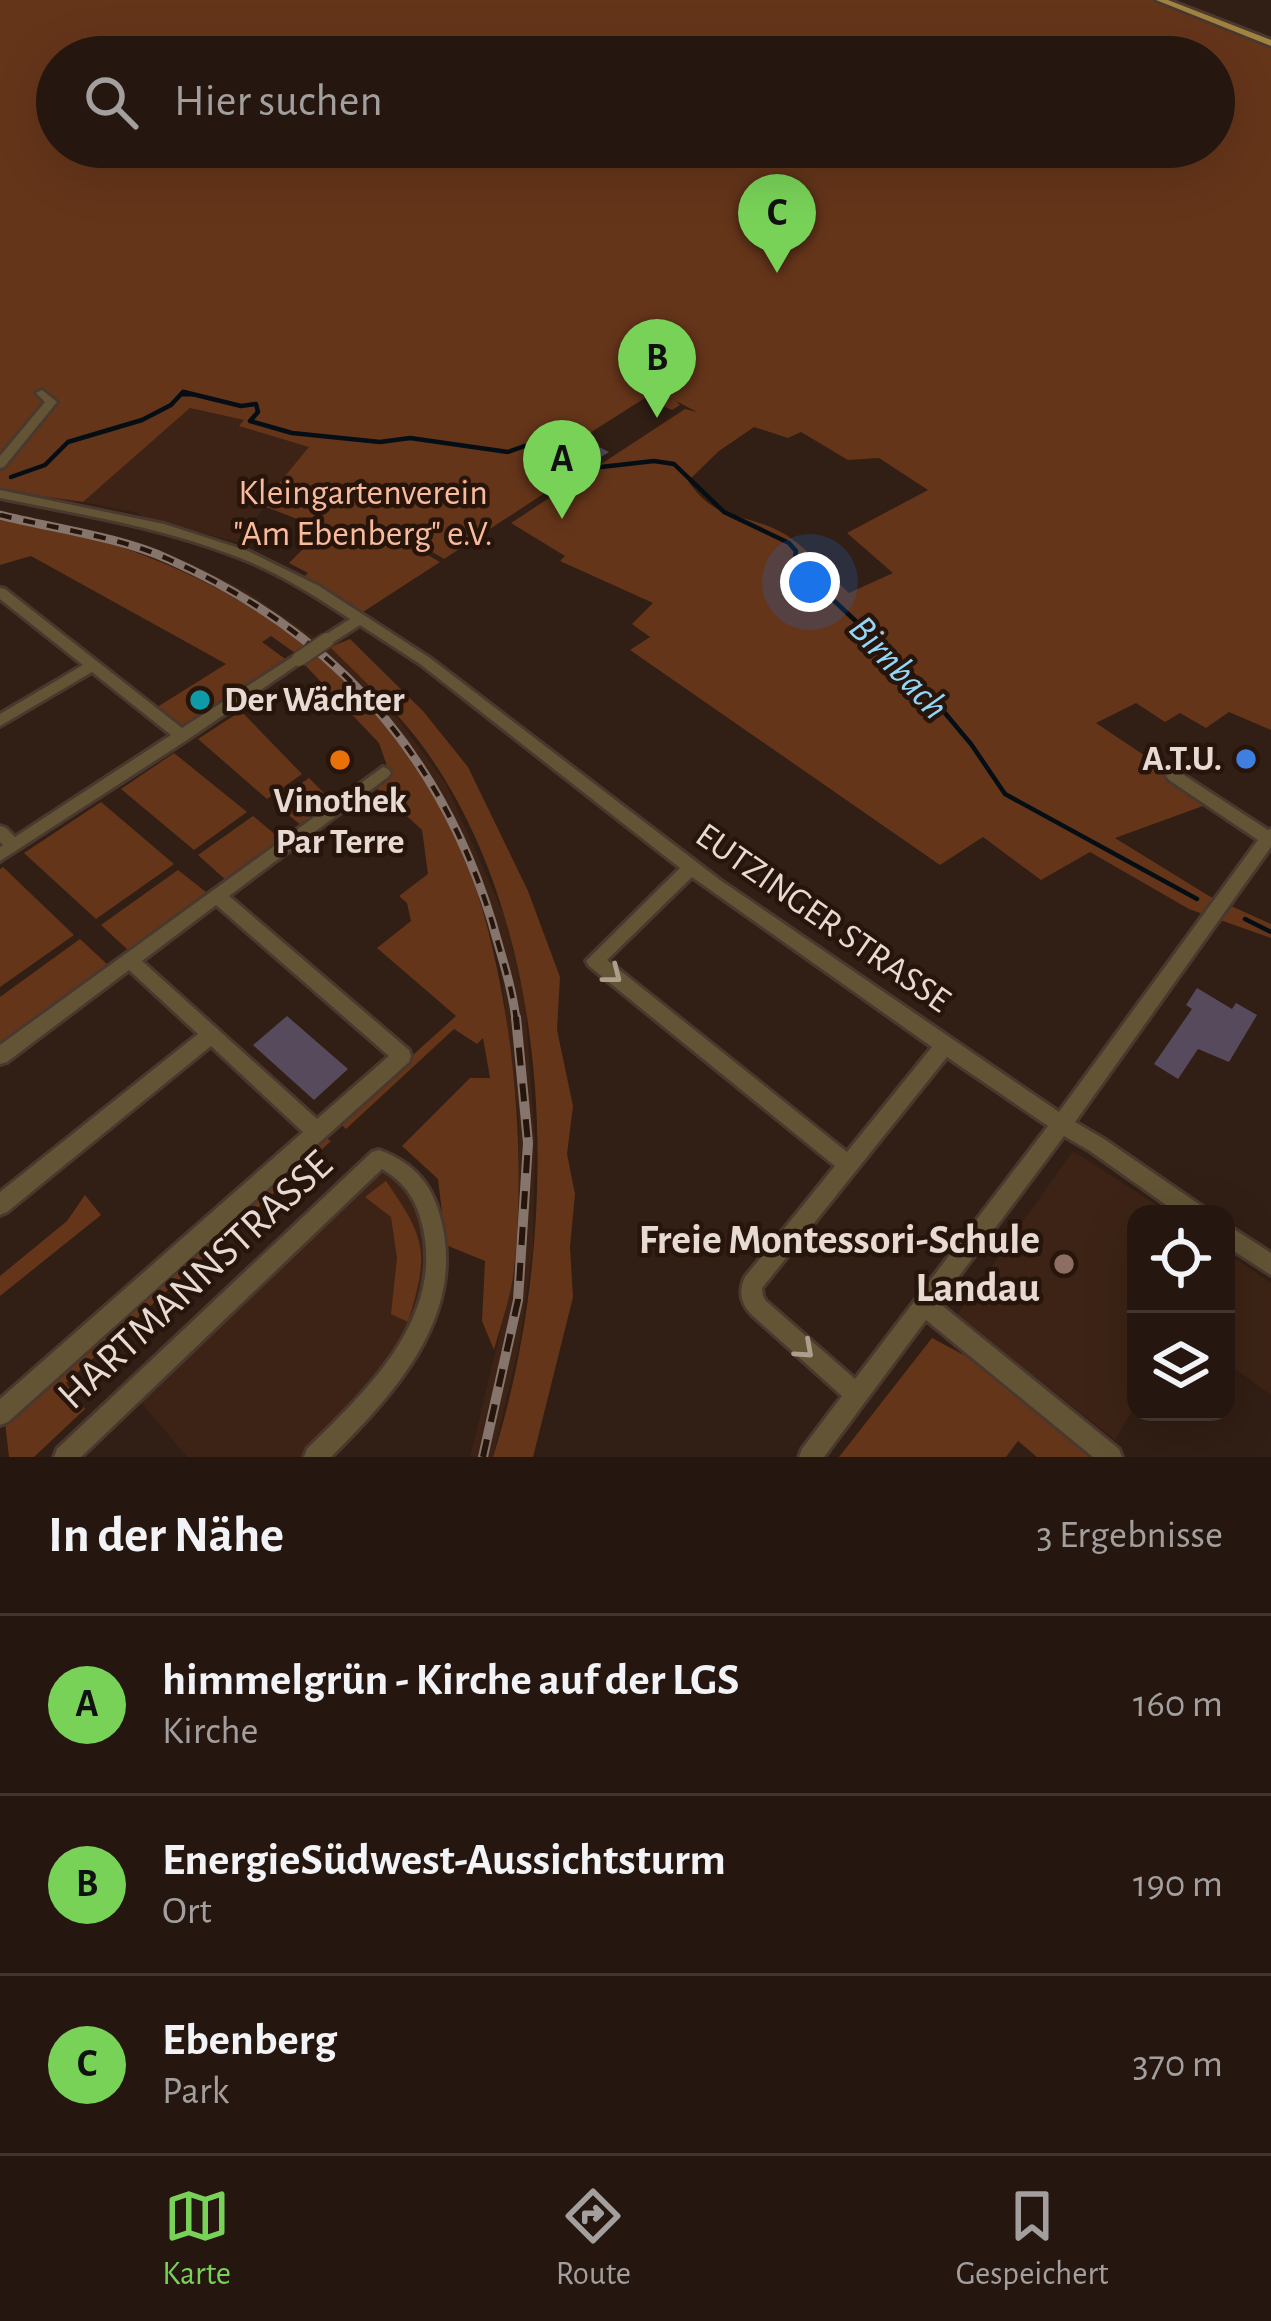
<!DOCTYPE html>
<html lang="de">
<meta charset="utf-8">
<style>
:root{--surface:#25160f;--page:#31231d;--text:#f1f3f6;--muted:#a39f9e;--line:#42352f;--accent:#78d258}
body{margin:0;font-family:"Alegreya Sans",sans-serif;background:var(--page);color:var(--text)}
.controls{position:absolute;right:36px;bottom:36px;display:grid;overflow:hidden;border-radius:24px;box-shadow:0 12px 48px #0002}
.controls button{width:108px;height:108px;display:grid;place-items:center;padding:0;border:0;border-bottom:3px solid var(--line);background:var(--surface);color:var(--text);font:60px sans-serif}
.you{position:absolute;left:810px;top:582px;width:42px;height:42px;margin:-30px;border:9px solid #fff;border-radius:50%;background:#1a73e8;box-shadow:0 0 0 18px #1a73e833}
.badge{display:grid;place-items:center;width:78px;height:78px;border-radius:50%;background:var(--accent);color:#111;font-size:39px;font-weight:700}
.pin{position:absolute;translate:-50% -99px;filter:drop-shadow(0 3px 6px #0008)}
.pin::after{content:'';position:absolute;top:63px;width:42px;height:36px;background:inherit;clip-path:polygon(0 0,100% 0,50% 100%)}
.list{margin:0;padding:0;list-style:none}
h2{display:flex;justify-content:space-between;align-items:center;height:156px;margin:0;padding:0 48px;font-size:51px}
h2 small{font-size:39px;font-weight:400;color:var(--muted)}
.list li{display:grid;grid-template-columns:78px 1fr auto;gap:36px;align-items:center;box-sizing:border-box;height:180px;padding:0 48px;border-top:3px solid var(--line)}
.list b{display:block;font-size:45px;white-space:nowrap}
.list p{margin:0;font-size:39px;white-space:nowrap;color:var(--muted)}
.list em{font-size:39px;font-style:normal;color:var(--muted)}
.icon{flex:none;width:66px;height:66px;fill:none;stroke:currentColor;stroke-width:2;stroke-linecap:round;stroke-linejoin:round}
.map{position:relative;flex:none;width:1271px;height:1457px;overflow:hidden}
.search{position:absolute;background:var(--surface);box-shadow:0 12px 48px #0002;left:36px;right:36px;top:36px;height:132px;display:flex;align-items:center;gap:30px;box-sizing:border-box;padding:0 42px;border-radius:66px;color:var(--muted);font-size:45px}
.sheet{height:696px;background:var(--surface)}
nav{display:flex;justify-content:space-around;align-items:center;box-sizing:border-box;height:168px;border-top:3px solid var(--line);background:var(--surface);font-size:33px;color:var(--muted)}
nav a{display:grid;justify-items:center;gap:6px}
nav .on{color:var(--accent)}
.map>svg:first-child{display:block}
.built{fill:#3c2315}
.green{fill:#65351a;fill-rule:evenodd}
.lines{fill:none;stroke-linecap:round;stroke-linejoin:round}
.stream-far1{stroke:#040e14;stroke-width:3}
.stream{stroke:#040e14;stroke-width:4.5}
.building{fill:#574a5c}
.minor-casing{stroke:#4a382f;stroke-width:6}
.major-casing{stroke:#4a382f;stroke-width:6}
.minor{fill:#625435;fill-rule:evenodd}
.major{fill:#a18340;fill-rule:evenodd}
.rail-far1-casing{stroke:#85756c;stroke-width:9}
.rail-casing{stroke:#85756c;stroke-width:10}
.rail-far1{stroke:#27150b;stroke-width:4.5;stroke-dasharray:12;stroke-linecap:butt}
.rail{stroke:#27150b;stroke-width:6;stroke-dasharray:18;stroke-linecap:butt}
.minor-bridge-casing{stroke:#4a382f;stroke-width:18;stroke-linecap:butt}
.minor-bridge{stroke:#625435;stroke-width:14}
.oneway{stroke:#ab9e8c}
.culture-dot{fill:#0f9aa8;stroke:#27150b;stroke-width:4.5}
.shop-dot{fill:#3f7fe0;stroke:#27150b;stroke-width:4.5}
.food-dot{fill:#e8710a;stroke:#27150b;stroke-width:4.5}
.education-dot{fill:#8d6e63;stroke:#27150b;stroke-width:4.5}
.labels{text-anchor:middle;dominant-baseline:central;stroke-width:9;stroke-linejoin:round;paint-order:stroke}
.park-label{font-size:36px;fill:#f9bb9b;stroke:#27150b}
.poi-label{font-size:36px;font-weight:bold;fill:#e7dad3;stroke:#27150b;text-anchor:start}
.street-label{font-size:36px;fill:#e7dad3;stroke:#27150b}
.water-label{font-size:39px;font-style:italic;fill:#92d7f9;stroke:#27150b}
.near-poi-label{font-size:42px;font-weight:bold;fill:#e7dad3;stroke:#27150b;text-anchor:end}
.near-street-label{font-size:42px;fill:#e7dad3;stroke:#27150b}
</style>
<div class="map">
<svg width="1271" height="1457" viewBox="0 0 1271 1457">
<rect width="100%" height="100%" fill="#311e14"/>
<g class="built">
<polygon points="190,408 245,420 310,447 238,542 143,519 138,513 83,502"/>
<polygon points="0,511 142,543 176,557 245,590 317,639 308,645 252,607 151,557 72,531 0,518"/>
<polygon points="330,647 384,700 446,784 505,917 525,1002 535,1140 533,1247 520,1341 493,1457 470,1457 514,1275 519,1190 519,1123 500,965 429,784 388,724 319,654"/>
<polygon points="1073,1151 1171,1214 1136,1214 1136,1404 1115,1440 957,1315"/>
<polygon points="379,1159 428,1206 427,1312 313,1457 187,1457 133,1393"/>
<polygon points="1226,1252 1271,1283 1271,1395 1226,1362"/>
</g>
<g class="green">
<path d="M0,0h1153l118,46v684l-42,-18 -23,16 -26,-15 -15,9 -29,-19 -40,20 118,79 -99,36 94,58 62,28v14l-82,-29 -99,-57 -49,28 -58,-43 -43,28 -310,-215 20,-13 -18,-13 21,-21 -93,-42 5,-5 -54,-33 174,-114 12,3 -21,-11 4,4 -8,5 -27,-12 -93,59 25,15 -133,87 -27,-16 -3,4 26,15 -77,50 -59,-35 4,-4 -19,-10 34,-34 -62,-24 48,-58 -70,-21 5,-6 -54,-12 -107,94 -83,-12zM57,57h1157v90h-1157zM754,427l34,11 13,-6 47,28 31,-2 49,32 -81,43 46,40 -44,20c-21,-19 -46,-51 -72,-63 -38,-18 -61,-9 -89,-49l31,-30z"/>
<path d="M0,518c112,16 216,60 308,127l-13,8 -24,-17 -9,6 26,19 -106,71 -28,-23 72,-45 -195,-108 -31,9z"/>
<path d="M350,639l73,72 45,56 60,124 32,86 -3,53 16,76 -6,48 8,40 -5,53 3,50 -40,160h-40c68,-216 68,-519 -69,-709 -27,-37 -62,-69 -94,-101z"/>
<path d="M319,654c30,30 63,59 89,94 95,130 123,365 106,522 -3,27 -13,54 -20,80l-12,-29 3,-60 -39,-16 -8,-66 -36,-33 68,-68h20l-7,-40 -6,6 -23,-15 -108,100 -7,-7 117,-106 -79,-68 34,-27 -4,-18 -8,-7 29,-22 -6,-44 -52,-48 18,-13 -9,-26 -75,-79z"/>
<polygon points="241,711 302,774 267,799 198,739"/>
<polygon points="174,753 247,812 194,850 121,789"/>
<polygon points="309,778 334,803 302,826 274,803"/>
<polygon points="101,802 174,864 96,919 24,853"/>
<polygon points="253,816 283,841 228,882 198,855"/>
<polygon points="3,867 74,935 0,987 0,869"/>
<polygon points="178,870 206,892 128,950 101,925"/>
<polygon points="80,939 108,965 0,1048 0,997"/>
<polygon points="323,1136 331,1141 66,1383 85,1409 34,1457 9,1457 5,1422"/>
<path d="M386,1181c41,59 43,72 22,141l-17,-8 6,-56 -6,-41 -26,-20z"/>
<polygon points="85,1195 101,1215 0,1296 0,1276 67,1221"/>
<polygon points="932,1338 975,1361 1078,1441 1090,1457 1037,1457 1018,1441 1006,1457 839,1457"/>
</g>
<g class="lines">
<polyline class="stream-far1" points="180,395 197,395"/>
<g class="stream">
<polyline points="184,392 241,406 256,404 258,412 250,421 292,433 380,442 410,438 508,452 536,442 568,453"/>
<polyline points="601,467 654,461 674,464 724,512 789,543 796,551 794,563 913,675 971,744 1005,794 1197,899"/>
<polyline points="11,477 45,465 68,442 142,420 171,405 183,392"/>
<polyline points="1245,919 1271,932"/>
</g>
</g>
<g class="building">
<polygon points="582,438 609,452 577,472 551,458"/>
<polygon points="1197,988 1232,1009 1236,1003 1257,1015 1229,1062 1198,1049 1178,1079 1154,1064 1192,1009 1186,1005"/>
<polygon points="287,1016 348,1069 314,1100 253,1045"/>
</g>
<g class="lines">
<g class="minor-casing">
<g id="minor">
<polygon points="42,390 57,402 4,467 0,468 0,456 45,402 36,393"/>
<path d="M0,490l164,34 84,27 71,35 111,72 290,222 339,232 199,-272 -89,-60 -3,-4 3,-4h10l89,58 3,-1v18l-196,275 29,17 99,68 3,7h-27l-89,-63 -26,-15 -125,167 180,146 3,8h-29l-167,-137 -102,137h-25l3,-8 40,-53 -90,-81c-11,-11 -14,-23 -7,-38l90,-111 -246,-200 -3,-5 94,-93 -260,-204 -60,-39 -28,18h-10l-2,-3 2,-3 28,-18c-36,-24 -74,-48 -115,-63 -75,-29 -156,-42 -235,-58zM692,877l240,170 -85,105 -240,-192zM947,1057l101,69 -193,253 -89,-78 -3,-5 -1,-8z"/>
<polygon points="0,588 5,589 182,728 294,656 299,654 306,659 187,740 0,861 0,847 3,845 0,842 0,826 6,828 15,837 171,735 92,672 0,726 0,714 83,665 0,599"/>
<path d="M383,767l5,2 3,4 -3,4 -159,119 180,154 2,6 -2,6 -401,360 -8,3v-26l303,-267 -92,-86 -204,166 -7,3v-23l198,-158 -69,-64 -122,92 -7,2v-19zM216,905l173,151 -72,63 -175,-158z"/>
<path d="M379,1150c36,13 55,36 63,74 22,95 -49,171 -111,233h-27l3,-8c59,-58 136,-129 116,-221 -6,-27 -17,-45 -41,-59l-301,288h-27l3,-8 315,-297z"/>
<polygon points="1226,1224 1271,1253 1271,1275 1226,1246"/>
</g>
</g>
<g class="major-casing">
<polygon id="major" points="1156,0 1168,0 1271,40 1271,46"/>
</g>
<use href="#minor" class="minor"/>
<use href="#major" class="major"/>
<g class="rail-far1-casing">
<path id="rail-far1" d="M0,515c52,13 120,22 168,44 164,72 272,193 324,363 9,33 20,64 24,98"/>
</g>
<g class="rail-casing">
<polyline id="rail" points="483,1457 518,1300 528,1143 516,1017"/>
</g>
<use href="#rail-far1" class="rail-far1"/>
<use href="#rail" class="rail"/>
<g class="minor-bridge-casing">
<polyline id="minor-bridge" points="299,659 327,640"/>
</g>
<use href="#minor-bridge" class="minor-bridge"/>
</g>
<defs><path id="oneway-chevron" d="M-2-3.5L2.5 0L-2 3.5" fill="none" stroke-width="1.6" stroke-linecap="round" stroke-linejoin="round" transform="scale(3)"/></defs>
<g class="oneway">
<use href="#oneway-chevron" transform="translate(613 975) rotate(38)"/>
<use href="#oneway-chevron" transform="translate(805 1350) rotate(42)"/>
</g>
<circle class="culture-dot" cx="200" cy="700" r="12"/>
<circle class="shop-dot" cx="1246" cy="759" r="12"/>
<circle class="food-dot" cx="340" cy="760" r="12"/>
<circle class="education-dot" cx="1064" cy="1264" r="12"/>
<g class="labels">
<g class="park-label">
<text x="363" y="493">Kleingartenverein<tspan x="363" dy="41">"Am Ebenberg" e.V.</tspan></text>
</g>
<g class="poi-label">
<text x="224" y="700">Der Wächter</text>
<text x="1222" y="759" text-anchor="end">A.T.U.</text>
<text x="340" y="801" text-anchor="middle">Vinothek<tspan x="340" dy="41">Par Terre</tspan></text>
</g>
<g class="street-label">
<text transform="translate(823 918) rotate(35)">EUTZINGER STRASSE</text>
</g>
<g class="water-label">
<text transform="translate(898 668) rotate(47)">Birnbach</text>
</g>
<g class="near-poi-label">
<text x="1040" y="1240">Freie Montessori-Schule<tspan x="1040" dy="48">Landau</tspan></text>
</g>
<g class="near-street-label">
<text transform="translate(195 1280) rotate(-43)">HARTMANNSTRASSE</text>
</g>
</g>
</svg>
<div class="controls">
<button><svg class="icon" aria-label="locate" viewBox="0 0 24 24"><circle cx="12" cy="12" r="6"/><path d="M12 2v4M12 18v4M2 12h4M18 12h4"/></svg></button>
<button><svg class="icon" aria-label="layers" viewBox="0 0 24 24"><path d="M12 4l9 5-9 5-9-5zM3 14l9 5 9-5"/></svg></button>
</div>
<div class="you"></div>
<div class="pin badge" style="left:562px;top:519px">A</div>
<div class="pin badge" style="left:657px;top:418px">B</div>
<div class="pin badge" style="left:777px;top:273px">C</div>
<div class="search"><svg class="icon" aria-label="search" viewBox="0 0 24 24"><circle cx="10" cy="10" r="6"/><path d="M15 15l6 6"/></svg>Hier suchen</div>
</div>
<section class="sheet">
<h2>In der Nähe<small>3 Ergebnisse</small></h2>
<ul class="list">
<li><span class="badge">A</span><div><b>himmelgrün - Kirche auf der LGS</b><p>Kirche</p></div><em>160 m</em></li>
<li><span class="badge">B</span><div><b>EnergieSüdwest-Aussichtsturm</b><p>Ort</p></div><em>190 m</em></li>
<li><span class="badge">C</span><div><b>Ebenberg</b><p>Park</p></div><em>370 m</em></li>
</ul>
</section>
<nav>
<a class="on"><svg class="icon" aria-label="map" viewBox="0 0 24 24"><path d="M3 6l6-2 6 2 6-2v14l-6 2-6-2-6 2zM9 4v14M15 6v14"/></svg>Karte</a>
<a><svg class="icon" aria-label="directions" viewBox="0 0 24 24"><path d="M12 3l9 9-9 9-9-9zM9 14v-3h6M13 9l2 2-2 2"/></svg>Route</a>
<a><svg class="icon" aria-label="saved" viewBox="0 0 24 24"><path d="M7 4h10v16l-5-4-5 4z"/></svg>Gespeichert</a>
</nav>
